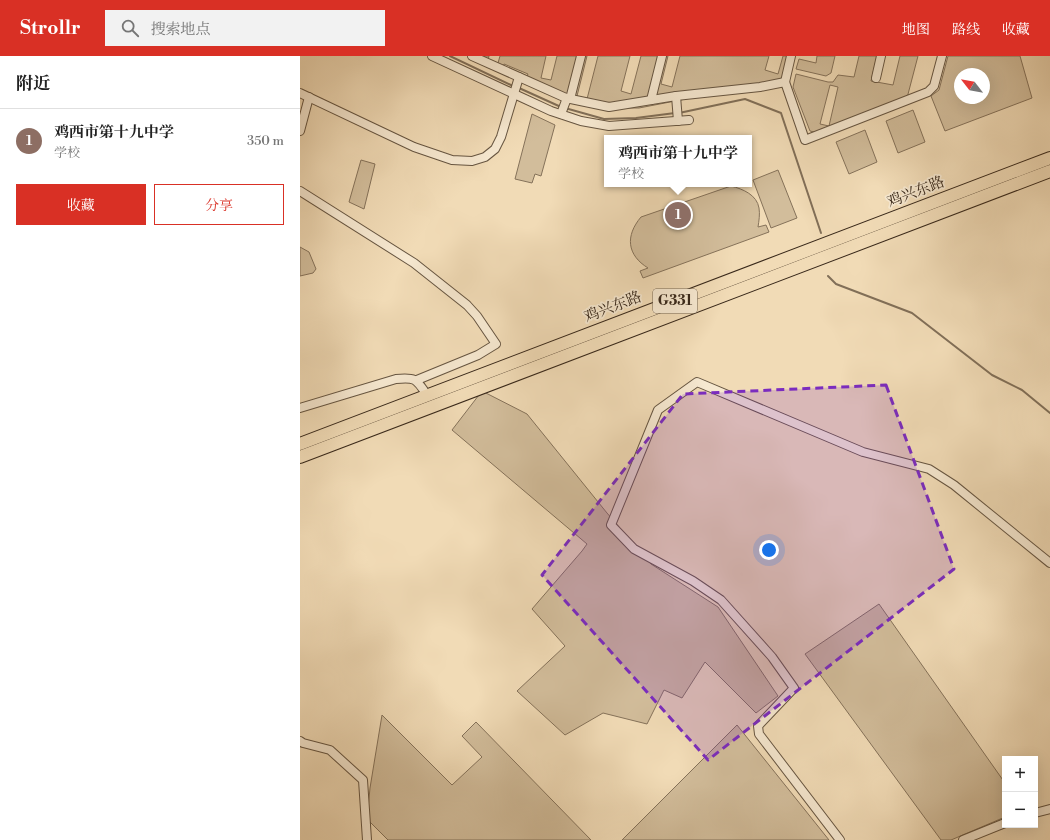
<!DOCTYPE html>
<html lang="zh">
<meta charset="utf-8">
<style>
:root{--surface:#fff;--page:#f2f2f2;--text:#222;--muted:#767676;--line:#e0e0e0;--accent:#d93025}
body{margin:0;font-family:"Libre Bodoni","Noto Serif SC",serif;background:var(--page);color:var(--text)}
.controls{position:absolute;right:12px;bottom:12px;display:grid;overflow:hidden;border-radius:0px;box-shadow:0 4px 16px #0002}
.controls button{width:36px;height:36px;display:grid;place-items:center;padding:0;border:0;border-bottom:1px solid var(--line);background:var(--surface);color:var(--text);font:20px sans-serif}
.compass{position:absolute;left:654px;top:12px;width:36px;height:36px;border-radius:50%;background:var(--surface);box-shadow:0 4px 16px #0002;rotate:301deg}
.you{position:absolute;left:469px;top:494px;width:14px;height:14px;margin:-10px;border:3px solid #fff;border-radius:50%;background:#1a73e8;box-shadow:0 0 0 6px #1a73e833}
.badge{display:grid;place-items:center;width:26px;height:26px;border-radius:50%;background:var(--accent);color:#fff;font-size:13px;font-weight:700}
.pin{position:absolute;translate:-50% -50%;border:2px solid #fff;box-shadow:0 1px 4px #0006}
.popup{position:absolute;left:304px;top:79px;width:148px;height:52px;box-sizing:border-box;display:grid;place-content:center;border-radius:0px;background:var(--surface);filter:drop-shadow(0 1px 3px #0005);font-size:13px;white-space:nowrap;color:var(--muted)}
.popup b{font-size:15px;color:var(--text)}
.popup::after{content:'';position:absolute;left:50%;top:100%;margin-left:-8px;border:8px solid transparent;border-top-color:var(--surface)}
.list{margin:0;padding:0;list-style:none}
h2{display:flex;justify-content:space-between;align-items:center;height:52px;margin:0;padding:0 16px;font-size:17px}
h2 small{font-size:13px;font-weight:400;color:var(--muted)}
.list li{display:grid;grid-template-columns:26px 1fr auto;gap:12px;align-items:center;box-sizing:border-box;height:64px;padding:0 16px;border-top:1px solid var(--line)}
.list b{display:block;font-size:15px;white-space:nowrap}
.list p{margin:0;font-size:13px;white-space:nowrap;color:var(--muted)}
.list em{font-size:13px;font-style:normal;color:var(--muted)}
.actions{display:flex;gap:8px;padding:12px 16px}
.actions a{flex:1;padding:9px 0;border:1px solid var(--accent);border-radius:0px;text-align:center;font-size:14px;color:var(--accent)}
.actions .main{background:var(--accent);color:#fff}
.icon{flex:none;width:22px;height:22px;fill:none;stroke:currentColor;stroke-width:2;stroke-linecap:round;stroke-linejoin:round}
.map{position:relative;flex:none;width:750px;height:784px;overflow:hidden}
header{display:flex;align-items:center;gap:24px;box-sizing:border-box;height:56px;padding:0 20px;background:var(--accent);color:#fff}
header strong{font-size:19px}
nav{display:flex;gap:22px;margin-inline-start:auto;font-size:14px}
.search{width:280px;height:36px;background:var(--page);display:flex;align-items:center;gap:10px;box-sizing:border-box;padding:0 14px;border-radius:0px;color:var(--muted);font-size:15px}
main{display:flex}
aside{flex:1;background:var(--surface)}
.map>svg:first-child{display:block}
.green{fill:#d2bd9b;stroke:#85725a;fill-rule:evenodd}
.lines{fill:none;stroke-linecap:round;stroke-linejoin:round}
.stream{stroke:#816f58;stroke-width:2}
.minor-casing{stroke:#665541;stroke-width:10}
.highway-casing{stroke:#38281a;stroke-width:14}
.minor{stroke:#f6e8d0;stroke-width:8}
.highway{stroke:#f1dbb6;stroke-width:12}
.marked{fill:#7b2cbf;fill-opacity:0.2;stroke:#7b2cbf;stroke-width:3;stroke-dasharray:8 5;stroke-linejoin:round}
.labels{text-anchor:middle;dominant-baseline:central;stroke-width:3.5;stroke-linejoin:round;paint-order:stroke}
.shield{fill:#f6e8d0;stroke:#716251;stroke-width:1}
.shield-label{font-size:14px;font-weight:bold;fill:#38281a}
.street-label{font-size:15px;fill:#38281a;stroke:#f6e8d0}
</style>
<header>
<strong>Strollr</strong>
<div class="search"><svg class="icon" aria-label="search" viewBox="0 0 24 24"><circle cx="10" cy="10" r="6"/><path d="M15 15l6 6"/></svg>搜索地点</div>
<nav><a>地图</a><a>路线</a><a>收藏</a></nav>
</header>
<main>
<aside>
<h2>附近<small></small></h2>
<ul class="list">
<li><span class="badge" style="background:#8d6e63">1</span><div><b>鸡西市第十九中学</b><p>学校</p></div><em>350 m</em></li>
</ul>
<div class="actions"><a class="main">收藏</a><a>分享</a></div>
</aside>
<div class="map">
<svg width="750" height="784" viewBox="0 0 750 784">
<rect width="100%" height="100%" fill="#f1dbb6"/>
<filter id="stains"><feTurbulence type="fractalNoise" baseFrequency=".005" numOctaves="4"/><feColorMatrix values="0 0 0 0 .2 0 0 0 0 .09 0 0 0 0 .02 0 0 0 .5 -.17"/></filter>
<radialGradient id="worn" r=".72"><stop offset=".6" stop-color="#630" stop-opacity="0"/><stop offset="1" stop-color="#630" stop-opacity=".3"/></radialGradient>
<g class="green">
<polygon points="180,0 189,0 188,4 198,7 200,0 246,0 241,22 251,24 257,0 287,0 277,40 287,43 298,0 330,0 321,35 331,38 341,0 368,0 361,28 372,31 380,0 469,0 465,14 478,18 483,0 489,0 484,24 339,52 323,52 267,40 226,22 228,18 204,8 202,12"/>
<polygon points="517,0 535,0 531,17 526,20 496,13 499,3 516,7"/>
<path d="M559,0h18l-6,25 22,4 7,-29h18l-11,42 -20,6 -69,29 -8,-2 -17,-44 3,-13 32,8h5l5,-7 16,2zM530,29l8,2 -9,39 -9,-2z"/>
<path d="M648,0h72l12,42 -87,33 -14,-35 8,-6zM660,18h24v24h-24z"/>
<polygon points="613,54 625,86 598,97 586,65"/>
<polygon points="232,58 255,69 241,120 235,118 232,127 215,123"/>
<polygon points="565,74 577,106 549,118 536,86"/>
<polygon points="61,104 75,108 64,153 49,146"/>
<polygon points="478,114 497,162 471,172 453,124"/>
<path d="M431,130c12,3 26,9 28,22 1,6 0,13 -1,19l8,-2 3,7 -126,46 -3,-7 8,-3c-21,-13 -23,-32 -7,-51z"/>
<polygon points="0,191 9,196 16,213 13,217 0,220"/>
<polygon points="182,335 227,358 307,457 351,508 418,551 478,640 456,657 405,606 382,642 364,634 347,668 303,657 265,679 217,635 265,590 232,553 282,495 287,488 152,374"/>
<polygon points="579,548 705,727 705,761 651,784 641,784 505,598"/>
<polygon points="82,659 152,729 182,701 162,680 176,666 291,784 88,784 67,763 70,732"/>
<polygon points="437,669 529,784 322,784"/>
</g>
<g class="lines">
<g class="stream">
<polyline points="150,0 213,30"/>
<polyline points="219,32 261,51"/>
<polyline points="265,52 304,63 336,62 375,57"/>
<polyline points="379,57 445,43 481,57 521,177"/>
<polyline points="528,220 536,228 612,257 692,319 722,334 750,357"/>
</g>
<g class="minor-casing">
<g id="minor">
<polyline points="132,0 251,55 281,65 309,70 389,64"/>
<polyline points="172,0 266,42 309,51 376,40 460,31 485,26 505,84 628,36 634,30 642,0"/>
<polyline points="576,22 581,0"/>
<polyline points="485,26 491,0"/>
<polyline points="0,37 114,91 152,104 172,105 185,101 195,93 201,81 219,21"/>
<polyline points="376,40 378,65"/>
<polyline points="270,43 281,0"/>
<polyline points="351,44 362,0"/>
<polyline points="261,58 267,42"/>
<polyline points="0,75 9,41"/>
<polyline points="0,135 114,207 167,249 177,260 196,288 178,299 117,324"/>
<path d="M0,352l96,-29c20,-2 20,0 31,16"/>
<polyline points="0,685 3,687 30,694 63,724 67,784"/>
<polyline points="735,757 750,753"/>
<polyline points="540,784 459,678 458,670 494,632 472,601 421,544 393,525 334,493 311,469 358,354 397,326 563,396 629,413 654,429 750,507"/>
<polyline points="663,784 705,767"/>
</g>
</g>
<g class="highway-casing">
<g id="highway">
<polyline points="0,388 750,102"/>
<polyline points="0,401 750,115"/>
</g>
</g>
<use href="#minor" class="minor"/>
<use href="#highway" class="highway"/>
</g>
<path class="marked" d="M586,329l68,184 -246,191 -166,-185 141,-181z"/>
<g class="labels">
<rect class="shield" x="353" y="233" width="44" height="24" rx="3"/>
<g class="shield-label">
<text x="375" y="245">G331</text>
</g>
<g class="street-label">
<text transform="translate(616 136) rotate(-21)">鸡兴东路</text>
<text transform="translate(313 251) rotate(-21)">鸡兴东路</text>
</g>
</g>
<rect width="100%" height="100%" filter="url(#stains)"/>
<rect width="100%" height="100%" fill="url(#worn)"/>
</svg>
<div class="controls">
<button>+</button>
<button>−</button>
</div>
<svg class="compass" viewBox="-18 -18 36 36"><path d="M0-13l5 13h-10z" fill="#e53935"/><path d="M0 13l5-13h-10z" fill="#767676"/></svg>
<div class="you"></div>
<div class="pin badge" style="left:378px;top:159px;background:#8d6e63">1</div>
<div class="popup"><b>鸡西市第十九中学</b>学校</div>
</div>
</main>
